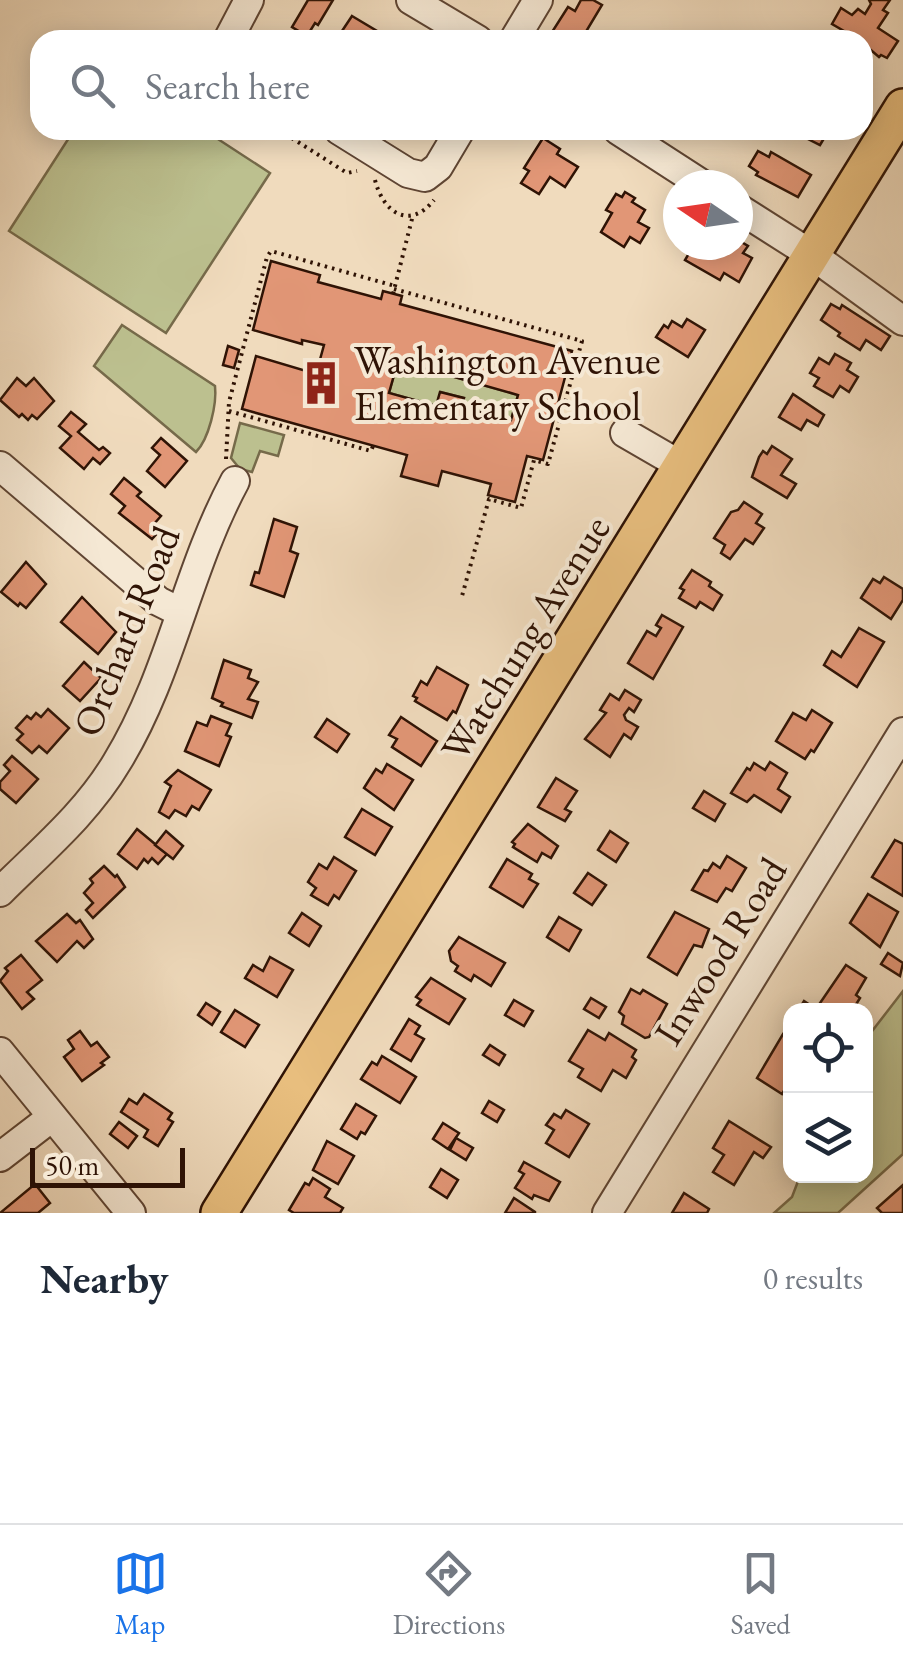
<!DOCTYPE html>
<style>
:root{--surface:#fff;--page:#f2f2f3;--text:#1f2937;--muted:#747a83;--line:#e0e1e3;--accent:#1a73e8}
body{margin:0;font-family:"EB Garamond",serif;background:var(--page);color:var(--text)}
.controls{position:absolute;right:30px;bottom:30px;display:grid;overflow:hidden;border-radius:20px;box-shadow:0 5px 25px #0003}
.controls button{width:90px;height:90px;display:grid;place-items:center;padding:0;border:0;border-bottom:2px solid var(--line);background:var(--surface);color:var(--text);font:50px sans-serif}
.compass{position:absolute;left:663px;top:170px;width:90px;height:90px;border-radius:50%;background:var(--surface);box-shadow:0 5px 25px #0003;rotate:283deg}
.scale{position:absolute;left:30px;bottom:25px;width:155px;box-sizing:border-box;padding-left:10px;border:5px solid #2f1305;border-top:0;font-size:28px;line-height:35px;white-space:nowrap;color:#2f1305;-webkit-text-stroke:8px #f5e8d4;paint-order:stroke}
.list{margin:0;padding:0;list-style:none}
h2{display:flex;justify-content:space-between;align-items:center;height:130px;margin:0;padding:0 40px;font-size:42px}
h2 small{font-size:32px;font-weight:400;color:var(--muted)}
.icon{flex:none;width:55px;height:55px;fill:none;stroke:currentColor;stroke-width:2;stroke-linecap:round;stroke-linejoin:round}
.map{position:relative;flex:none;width:903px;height:1213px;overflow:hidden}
.search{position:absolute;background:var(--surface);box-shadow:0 5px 25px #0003;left:30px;right:30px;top:30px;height:110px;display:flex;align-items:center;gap:25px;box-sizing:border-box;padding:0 35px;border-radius:30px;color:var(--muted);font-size:38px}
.sheet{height:310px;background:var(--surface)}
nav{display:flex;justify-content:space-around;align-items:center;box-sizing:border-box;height:140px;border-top:2px solid var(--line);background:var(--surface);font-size:28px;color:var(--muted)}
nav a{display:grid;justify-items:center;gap:5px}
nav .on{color:var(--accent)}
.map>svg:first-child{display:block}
.green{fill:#bcc08f;stroke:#766a4a;stroke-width:2.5}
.building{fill:#e19676;stroke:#2f1305;stroke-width:2.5;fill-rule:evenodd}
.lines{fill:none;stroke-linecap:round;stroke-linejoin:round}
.minor-casing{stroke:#5f4533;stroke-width:32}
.major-casing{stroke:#2f1305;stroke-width:40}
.path{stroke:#2f1305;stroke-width:4;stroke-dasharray:2.5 5;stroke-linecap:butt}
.minor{stroke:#f5e8d4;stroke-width:28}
.major{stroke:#e8be7e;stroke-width:35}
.labels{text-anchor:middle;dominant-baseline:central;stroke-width:8;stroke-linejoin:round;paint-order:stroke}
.poi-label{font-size:40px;fill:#2f1305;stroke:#f5e8d4;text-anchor:start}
.street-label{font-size:40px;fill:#2f1305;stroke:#f5e8d4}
</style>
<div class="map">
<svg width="903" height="1213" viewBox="0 0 903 1213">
<rect width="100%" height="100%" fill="#f0dbbd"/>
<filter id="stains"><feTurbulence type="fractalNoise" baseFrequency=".002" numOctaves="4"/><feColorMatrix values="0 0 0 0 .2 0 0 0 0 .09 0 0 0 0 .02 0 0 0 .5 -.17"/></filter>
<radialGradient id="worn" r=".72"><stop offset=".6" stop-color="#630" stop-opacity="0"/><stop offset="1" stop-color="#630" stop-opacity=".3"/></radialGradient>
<g class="green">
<polygon points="74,130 204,130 270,173 166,333 9,231"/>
<path d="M122,325l93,61c2,18 -6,53 -19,66l-102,-86z"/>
<polygon points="398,361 518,395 511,420 461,407 463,398 441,392 436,406 389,393"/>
<polygon points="240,423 284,435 278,456 260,451 252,472 240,469 231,458"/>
<polygon points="903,991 903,1154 838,1213 774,1213 792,1197 800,1176 866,1176 866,1039"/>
</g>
<g class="building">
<polygon points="308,0 333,0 318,25 315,23 307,36 292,27"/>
<polygon points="581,0 593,0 602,5 581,40 573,40 562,33 560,37 552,32 568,7 575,11"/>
<polygon points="869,0 890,0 883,10 888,13 878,28 898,41 887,58 881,55 879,57 865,45 863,49 863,40 847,40 851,35 832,24 841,8 852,15 858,9 865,14 871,4"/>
<polygon points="352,16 377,31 372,40 336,40"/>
<polygon points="790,130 829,130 820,145"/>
<polygon points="543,138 560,149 557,154 578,167 565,187 550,177 539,194 521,183 529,171 524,168"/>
<polygon points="758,151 769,157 771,152 811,175 798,197 756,175 758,172 749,166"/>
<polygon points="625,192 635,198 632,202 645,210 638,222 649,228 640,243 630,237 624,247 601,232 612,213 606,210 616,194 622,197"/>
<polygon points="738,240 748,246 743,253 752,258 739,282 724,273 720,280 685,260 694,245 710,245 724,253 728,245 738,245"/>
<path d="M271,261l49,14 -2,7 63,17 2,-8 19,5 -2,8 172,47 -29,109 -16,-4 -12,46 -27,-7 3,-11 -49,-13 -4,15 -37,-10 6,-21 -165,-46 14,-53 60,18 8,-29 -22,-5v4l-49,-14zM398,361l120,34 -7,25 -50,-13 3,-9 -24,-6 -4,14 -47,-13z"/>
<polygon points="831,304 840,309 842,305 890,336 881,350 866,340 860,350 838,336 840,333 821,320"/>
<polygon points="687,319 705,330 688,357 656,337 664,325 668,328 672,321 682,327"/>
<polygon points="228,346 239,350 234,368 223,365"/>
<polygon points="835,354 851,363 847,370 858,377 849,392 840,386 833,397 814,386 819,378 810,373 819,358 829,364"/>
<polygon points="17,378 26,386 34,378 54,401 37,419 32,415 28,420 22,414 19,417 0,400"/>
<polygon points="793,394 824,415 818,426 807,420 801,430 779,417"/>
<polygon points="71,412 86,424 78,432 99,450 103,447 110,453 100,464 93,458 84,469 60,448 71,436 59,426"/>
<polygon points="161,438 187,461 165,487 147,471 160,455 152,448"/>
<polygon points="772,446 792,459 781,475 796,484 787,498 752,477 759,457 763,451 767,454"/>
<polygon points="124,478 141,492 137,496 161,516 154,524 161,529 152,539 119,513 125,506 111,494"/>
<polygon points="744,502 762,514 756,523 764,528 753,544 745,539 730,559 721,553 725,545 714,538 731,512 738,510"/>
<polygon points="274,519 297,527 290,551 298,554 284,597 251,585 255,572 259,573"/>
<polygon points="26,562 46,584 26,608 20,603 18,606 1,592"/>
<polygon points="692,570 711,582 709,586 722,595 713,610 700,602 696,608 679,598 684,590 680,588"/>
<polygon points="884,577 903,589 903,600 891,619 861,598 873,579 880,583"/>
<polygon points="82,597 116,632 98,654 61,622"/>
<polygon points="662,615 683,627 653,679 628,663 647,631 656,636 661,628 656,625"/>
<polygon points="859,628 884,642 857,687 824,665 832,651 841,657"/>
<polygon points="224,660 251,670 248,678 258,682 248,699 258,702 252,718 221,706 223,703 212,698"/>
<polygon points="84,662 101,678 80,701 63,686"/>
<polygon points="437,667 468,685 456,713 453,711 447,720 415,701 417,698 413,696 421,681 427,685"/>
<polygon points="625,690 641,700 634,712 629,708 624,715 626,720 638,727 631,739 624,734 610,757 585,739 606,713 600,710 610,694 619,700"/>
<polygon points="48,709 69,728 47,753 39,746 32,753 17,740 23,734 16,728 27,716 31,719 36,713 41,717"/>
<polygon points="812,710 832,723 814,752 811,750 805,759 776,741 793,713 806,720"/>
<polygon points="211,716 231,724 226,735 231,737 219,766 185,751 197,722 207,726"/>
<polygon points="401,717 437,741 421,766 392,747 397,739 389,735"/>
<polygon points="327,719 349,734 337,752 315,737"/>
<polygon points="12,756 38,779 16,803 0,789 0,782 10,771 4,765"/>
<polygon points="770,762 787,773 778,789 790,797 781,812 754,795 747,802 731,793 747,768 750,770 754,763 765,770"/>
<polygon points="387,764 413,780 394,810 364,788 376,769 382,773"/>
<polygon points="178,770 211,790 199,810 192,806 186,816 175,810 169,818 159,812 171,786 165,782"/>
<polygon points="556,778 577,791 565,809 571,812 565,821 538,807"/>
<polygon points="704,791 725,804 715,821 693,808"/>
<polygon points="362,809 392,827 375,855 345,837"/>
<polygon points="528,824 558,846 551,858 542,853 537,862 513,847 515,844 512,842"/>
<polygon points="137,829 167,854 158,864 152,858 148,863 144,859 137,869 118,854"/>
<polygon points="166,831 183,846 173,859 155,845"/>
<polygon points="610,831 628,843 616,862 598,850"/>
<polygon points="895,840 903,844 903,896 872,877"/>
<polygon points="727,856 746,868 732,891 726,888 717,902 692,890 704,870 708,871 713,863 720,868"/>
<polygon points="334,857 356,871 339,899 334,895 328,905 311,895 316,888 308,882 319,864 327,869"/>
<polygon points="507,859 532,874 529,879 538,884 523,907 490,887"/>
<polygon points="104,866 115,877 117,875 125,887 93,918 86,910 93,903 84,893 93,883 90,879"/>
<polygon points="588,873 606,885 592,905 574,893"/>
<polygon points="868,894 898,912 880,947 850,923"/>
<polygon points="675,912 709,929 702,947 694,945 677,975 648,957"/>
<polygon points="302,913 321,926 309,946 289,933"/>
<polygon points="67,914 76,923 80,920 93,939 84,948 77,941 57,962 36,941"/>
<polygon points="559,917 581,930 569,951 547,937"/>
<polygon points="459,937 505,963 491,986 474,975 471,981 455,971 458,966 451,961 449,951"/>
<polygon points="888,953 903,963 900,976 881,964"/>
<polygon points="21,955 42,980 27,992 34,999 22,1009 0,981 8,971 5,968"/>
<polygon points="270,957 293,970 277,997 245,978 253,965 263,971"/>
<polygon points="846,965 866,978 856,995 860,998 852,1011 798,1011 804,1001 816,1009"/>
<polygon points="431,978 465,999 449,1024 417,1005 421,1000 416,997"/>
<polygon points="631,989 640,994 643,990 667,1004 649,1037 645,1038 622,1024 624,1016 619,1012"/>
<polygon points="591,998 606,1007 599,1018 584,1009"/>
<polygon points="514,1000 533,1011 524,1026 505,1015"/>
<polygon points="206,1003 220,1012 212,1025 198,1015"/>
<polygon points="235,1010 259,1025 245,1047 221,1032"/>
<polygon points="409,1019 420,1026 415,1034 424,1039 411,1061 391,1049"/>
<polygon points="588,1030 605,1040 609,1033 636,1050 632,1057 636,1060 626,1078 613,1070 601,1091 578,1077 583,1069 569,1061"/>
<polygon points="80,1031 91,1046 97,1042 109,1057 101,1063 104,1065 82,1081 64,1057 74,1049 68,1040"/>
<polygon points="783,1034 790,1039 790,1081 782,1094 757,1078"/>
<polygon points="490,1045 505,1055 499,1065 483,1055"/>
<polygon points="382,1056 416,1077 400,1103 361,1079 372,1062 377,1065"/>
<polygon points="144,1094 172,1113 168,1119 173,1122 158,1146 144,1137 148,1130 121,1112 129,1099 137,1104"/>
<polygon points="489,1101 504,1110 497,1122 482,1113"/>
<polygon points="356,1104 376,1116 365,1134 361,1132 357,1139 341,1129"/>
<polygon points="566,1110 589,1124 569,1157 546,1143 554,1130 546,1125 554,1114 561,1118"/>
<polygon points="729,1121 771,1147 763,1158 754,1152 734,1185 713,1172 724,1155 713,1148"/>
<polygon points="119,1122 137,1136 128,1148 110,1134"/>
<polygon points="443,1123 459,1133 448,1149 433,1139"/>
<polygon points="456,1138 473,1148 466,1160 450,1150"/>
<polygon points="327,1141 354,1156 338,1184 313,1170"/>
<polygon points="524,1162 560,1182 549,1201 534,1195 532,1199 515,1188 524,1174 519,1171"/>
<polygon points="441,1169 458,1180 447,1198 430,1187"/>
<polygon points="313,1178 330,1189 325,1197 343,1208 340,1213 294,1213 289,1210 305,1183 309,1185"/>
<polygon points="35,1184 50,1203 38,1213 0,1213"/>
<polygon points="903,1185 903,1213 882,1213 877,1208"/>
<polygon points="684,1193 709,1209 707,1213 672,1213"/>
<polygon points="514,1198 535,1212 535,1213 505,1213"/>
</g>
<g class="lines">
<g class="minor-casing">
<g id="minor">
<polyline points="411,0 478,40"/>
<polyline points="228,40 249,0"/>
<polyline points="514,40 538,0"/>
<polyline points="339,130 408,173 425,177 438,167 460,130"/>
<polyline points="618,130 703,185"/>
<polyline points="738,208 812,255 903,321"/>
<polyline points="625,433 682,466"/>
<polyline points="0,466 158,601 180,612"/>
<path d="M0,892c41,-41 87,-79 117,-130 54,-88 69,-190 118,-281"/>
<polyline points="0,1052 131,1213"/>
<polyline points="0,1157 52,1117"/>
<polyline points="607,1213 903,732"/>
</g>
</g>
<g class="major-casing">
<polyline id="major" points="219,1213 903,107"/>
</g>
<g class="path">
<polyline points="279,130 347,173 357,171"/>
<path d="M375,180c8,32 34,51 59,20"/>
<polyline points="394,289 582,341 548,464 534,460 521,508 489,499 462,596"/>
<polyline points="393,294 413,215"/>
<polyline points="229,411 371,451 373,446"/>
<polyline points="226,459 229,402 267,257 271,251 395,286"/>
</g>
<use href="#minor" class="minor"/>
<use href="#major" class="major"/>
</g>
<defs>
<g id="building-bare" transform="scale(3.45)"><path d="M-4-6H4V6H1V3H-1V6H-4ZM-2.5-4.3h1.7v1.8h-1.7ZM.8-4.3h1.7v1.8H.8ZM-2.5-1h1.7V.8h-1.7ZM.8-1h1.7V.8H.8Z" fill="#8f2418" stroke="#f5e8d4" stroke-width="2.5" paint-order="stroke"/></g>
</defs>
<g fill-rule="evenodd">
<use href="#building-bare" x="321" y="383"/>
</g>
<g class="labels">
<g class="poi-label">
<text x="354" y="360">Washington Avenue<tspan x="354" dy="46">Elementary School</tspan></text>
</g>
<g class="street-label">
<text transform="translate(126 631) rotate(-68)">Orchard Road</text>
<text transform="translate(525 638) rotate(-58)">Watchung Avenue</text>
<text transform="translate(720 951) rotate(-58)">Inwood Road</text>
</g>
</g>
<rect width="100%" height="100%" filter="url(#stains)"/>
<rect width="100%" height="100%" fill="url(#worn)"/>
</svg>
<div class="controls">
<button><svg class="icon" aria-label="locate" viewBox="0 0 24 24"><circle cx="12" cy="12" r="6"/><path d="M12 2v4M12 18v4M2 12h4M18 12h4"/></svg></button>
<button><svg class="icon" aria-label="layers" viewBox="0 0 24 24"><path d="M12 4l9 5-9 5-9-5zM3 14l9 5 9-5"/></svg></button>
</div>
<svg class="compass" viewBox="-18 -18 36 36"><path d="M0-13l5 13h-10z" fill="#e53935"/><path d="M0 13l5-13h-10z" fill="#747a83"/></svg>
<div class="scale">50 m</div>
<div class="search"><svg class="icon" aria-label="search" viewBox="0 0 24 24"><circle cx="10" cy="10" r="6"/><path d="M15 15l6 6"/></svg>Search here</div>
</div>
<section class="sheet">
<h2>Nearby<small>0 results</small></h2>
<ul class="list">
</ul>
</section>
<nav>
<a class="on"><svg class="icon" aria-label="map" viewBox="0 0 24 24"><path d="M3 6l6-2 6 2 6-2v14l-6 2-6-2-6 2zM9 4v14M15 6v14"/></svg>Map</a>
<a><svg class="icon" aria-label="directions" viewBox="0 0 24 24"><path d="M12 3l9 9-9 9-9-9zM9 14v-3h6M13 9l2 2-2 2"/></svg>Directions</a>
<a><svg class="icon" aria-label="saved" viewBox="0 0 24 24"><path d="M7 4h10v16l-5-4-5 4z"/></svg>Saved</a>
</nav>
